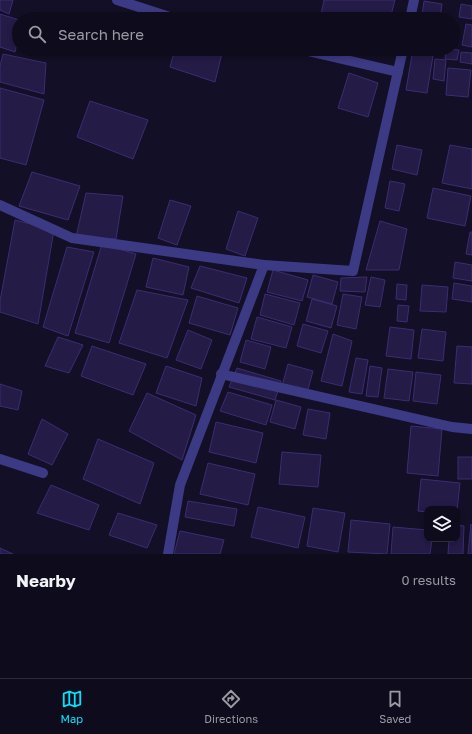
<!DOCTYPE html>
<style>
:root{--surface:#0e0b1c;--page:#171425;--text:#f1f3f6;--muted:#9b9ba3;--line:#2e2b3b;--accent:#00e5ff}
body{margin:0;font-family:"Golos Text",sans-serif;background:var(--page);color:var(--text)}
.controls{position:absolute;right:12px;bottom:12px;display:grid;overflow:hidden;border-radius:8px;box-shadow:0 2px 6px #0003}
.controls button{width:36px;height:36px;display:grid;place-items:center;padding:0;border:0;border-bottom:1px solid var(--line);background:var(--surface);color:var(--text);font:20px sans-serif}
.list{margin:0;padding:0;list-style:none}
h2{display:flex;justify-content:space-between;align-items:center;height:52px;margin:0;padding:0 16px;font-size:17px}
h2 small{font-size:13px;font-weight:400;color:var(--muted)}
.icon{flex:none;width:22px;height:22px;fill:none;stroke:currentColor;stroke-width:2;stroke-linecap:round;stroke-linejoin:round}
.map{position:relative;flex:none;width:472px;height:554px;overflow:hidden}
.search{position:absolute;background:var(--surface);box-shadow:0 2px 6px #0003;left:12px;right:12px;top:12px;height:44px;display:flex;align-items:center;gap:10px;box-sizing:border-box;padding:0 14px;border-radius:22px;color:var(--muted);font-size:15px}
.sheet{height:124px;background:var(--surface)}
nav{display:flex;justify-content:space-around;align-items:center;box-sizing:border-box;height:56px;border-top:1px solid var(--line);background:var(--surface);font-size:11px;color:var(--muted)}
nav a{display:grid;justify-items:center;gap:2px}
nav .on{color:var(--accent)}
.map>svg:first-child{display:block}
.building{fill:#241b47;stroke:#3b2d73}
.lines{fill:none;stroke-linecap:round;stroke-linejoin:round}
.minor{stroke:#3d3a85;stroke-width:10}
</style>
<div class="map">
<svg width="472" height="554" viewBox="0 0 472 554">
<rect width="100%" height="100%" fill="#130f26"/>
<g class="building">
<polygon points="0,0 13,0 9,14 0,10"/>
<polygon points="324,0 395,0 390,19 320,19"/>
<polygon points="424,1 442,4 440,19 422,16"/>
<polygon points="461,4 472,6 472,19 459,17"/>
<polygon points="0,14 19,20 19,35 15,52 0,47"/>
<polygon points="466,24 472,25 472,47 462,45"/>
<polygon points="175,49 223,49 215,82 170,67"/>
<polygon points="413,49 434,50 427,93 406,90"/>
<polygon points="446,49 459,50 457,60 445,59"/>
<polygon points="461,52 472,53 472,64 460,62"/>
<polygon points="3,54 46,63 44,94 0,82 0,66"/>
<polygon points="435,59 446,60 444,81 433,79"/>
<polygon points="448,68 471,70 468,97 446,95"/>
<polygon points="349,73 378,83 368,117 338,108"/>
<polygon points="0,88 44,100 26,165 0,158"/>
<polygon points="90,101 148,120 133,159 77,137"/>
<polygon points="397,145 422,150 417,175 392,169"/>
<polygon points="450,145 472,149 472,189 442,183"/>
<polygon points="32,172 80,186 68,220 19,206"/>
<polygon points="390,181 405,184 399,211 385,208"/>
<polygon points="433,188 471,196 465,226 427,218"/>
<polygon points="86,193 123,196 116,239 76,237"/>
<polygon points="170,200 191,206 177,245 158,238"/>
<polygon points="238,211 258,218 245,256 226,249"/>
<polygon points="15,220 54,230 38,324 0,312 0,301"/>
<polygon points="380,221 407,229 399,270 366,270"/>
<polygon points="470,232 472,232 472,255 466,254"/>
<polygon points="102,244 136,254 109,343 75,333"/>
<polygon points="67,247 94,252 68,336 43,327"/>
<polygon points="153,258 189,267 183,295 146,287"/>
<polygon points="455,262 472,265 472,281 453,278"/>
<polygon points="200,266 247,278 239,303 191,288"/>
<polygon points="273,270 308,280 302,301 267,292"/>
<polygon points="313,275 338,282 332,304 307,297"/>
<polygon points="367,277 365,292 340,291 341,278"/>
<polygon points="371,277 385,280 380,307 365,305"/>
<polygon points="454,283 472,286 472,302 452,299"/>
<polygon points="397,284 407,285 406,300 396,299"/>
<polygon points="422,285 448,287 446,312 420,311"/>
<polygon points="137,290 188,300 167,358 119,343"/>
<polygon points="265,294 300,303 294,325 260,315"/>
<polygon points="343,294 362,297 356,329 337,325"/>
<polygon points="197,296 238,308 230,335 189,323"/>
<polygon points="312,299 337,306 331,328 306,321"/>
<polygon points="398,305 409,306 407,322 397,321"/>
<polygon points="257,317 292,327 286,348 251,339"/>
<polygon points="303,324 328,331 321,353 297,346"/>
<polygon points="390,327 414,330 411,359 386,356"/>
<polygon points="422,329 446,332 443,361 418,358"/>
<polygon points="188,330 212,340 201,369 176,360"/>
<polygon points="333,334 352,341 342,386 321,381"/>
<polygon points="58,337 83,345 69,373 45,366"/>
<polygon points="246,340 271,347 265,369 240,362"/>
<polygon points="92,346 146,364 133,395 81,376"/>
<polygon points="457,346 472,347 472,384 454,383"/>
<polygon points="356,358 368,360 362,394 349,392"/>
<polygon points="288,364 313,371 307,393 282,386"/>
<polygon points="166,366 202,378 196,406 156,393"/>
<polygon points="370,366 382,368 378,397 366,396"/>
<polygon points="237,368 281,381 275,400 229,387"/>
<polygon points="388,369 413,372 409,401 384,398"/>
<polygon points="416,372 441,375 437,404 413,401"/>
<polygon points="0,384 22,391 18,410 0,406"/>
<polygon points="228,392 272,405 266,425 220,411"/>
<polygon points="147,393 196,415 182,460 129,431"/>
<polygon points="276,400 301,407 295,429 270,422"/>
<polygon points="308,409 330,413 326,439 303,435"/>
<polygon points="42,419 68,434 52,465 28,454"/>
<polygon points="216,422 263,433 256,463 209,452"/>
<polygon points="411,426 442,429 438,476 407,473"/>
<polygon points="98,439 154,463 140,504 83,479"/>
<polygon points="282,452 321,455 318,487 279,484"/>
<rect x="458" y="457" width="14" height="22"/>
<polygon points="208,463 255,474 248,505 200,494"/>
<polygon points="421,479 460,483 457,511 457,509 427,509 427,512 418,511"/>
<polygon points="51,485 99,505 89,530 37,513"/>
<polygon points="188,501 237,509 234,526 185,517"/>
<polygon points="258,507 305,517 298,548 251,537"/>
<polygon points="313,508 345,513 338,552 307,546"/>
<polygon points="118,513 157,525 147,548 109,535"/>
<polygon points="351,520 390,524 387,554 348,552"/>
<polygon points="471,524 472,554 468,554"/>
<polygon points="457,525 464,526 463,554 448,554 449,539 457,539"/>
<polygon points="393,527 427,530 427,539 432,539 430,554 391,554"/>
<polygon points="180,531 224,540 220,554 174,554"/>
<polygon points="0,548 13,554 0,554"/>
</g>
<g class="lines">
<g class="minor">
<polyline points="117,0 176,19"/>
<polyline points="410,19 414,0"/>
<polyline points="299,49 398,72"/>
<polyline points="0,205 72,238 264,265 353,271 403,49"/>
<polyline points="221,374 452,427 472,429"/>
<polyline points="0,459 43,473"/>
<polyline points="168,554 180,485 264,265"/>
</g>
</g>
</svg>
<div class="controls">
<button><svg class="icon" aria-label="layers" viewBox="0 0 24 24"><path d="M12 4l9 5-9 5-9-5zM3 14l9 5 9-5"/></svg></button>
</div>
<div class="search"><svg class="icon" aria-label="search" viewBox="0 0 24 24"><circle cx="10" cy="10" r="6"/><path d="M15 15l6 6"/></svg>Search here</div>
</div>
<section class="sheet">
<h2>Nearby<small>0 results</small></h2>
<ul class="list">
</ul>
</section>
<nav>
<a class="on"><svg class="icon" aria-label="map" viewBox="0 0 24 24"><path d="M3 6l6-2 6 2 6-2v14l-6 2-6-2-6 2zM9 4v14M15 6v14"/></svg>Map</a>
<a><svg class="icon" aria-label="directions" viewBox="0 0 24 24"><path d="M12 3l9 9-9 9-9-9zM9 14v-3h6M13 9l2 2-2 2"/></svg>Directions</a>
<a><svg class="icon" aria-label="saved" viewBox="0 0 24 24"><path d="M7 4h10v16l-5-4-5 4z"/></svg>Saved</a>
</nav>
